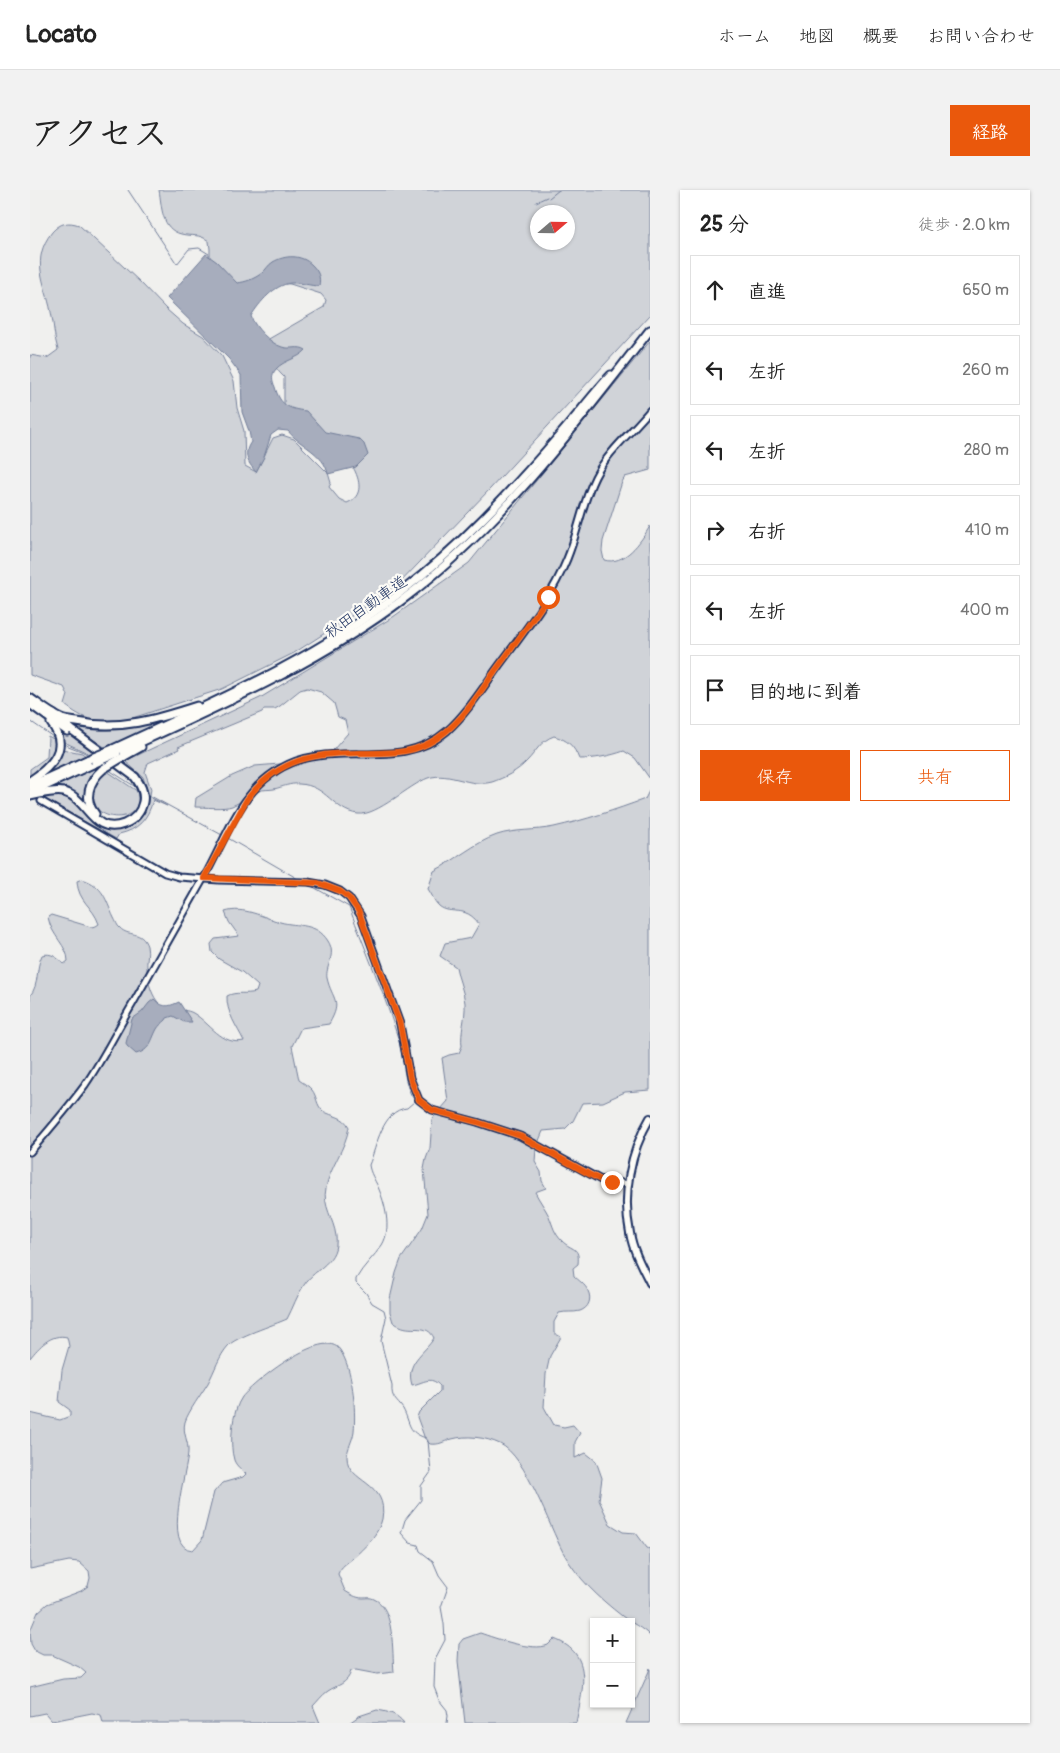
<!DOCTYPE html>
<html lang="ja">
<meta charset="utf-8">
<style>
:root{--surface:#fff;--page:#f2f2f2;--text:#222;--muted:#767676;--line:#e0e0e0;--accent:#ea580c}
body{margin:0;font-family:Pangolin,"Klee One",sans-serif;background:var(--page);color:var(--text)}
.controls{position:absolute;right:15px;bottom:15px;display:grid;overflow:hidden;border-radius:0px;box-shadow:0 1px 4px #0004}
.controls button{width:45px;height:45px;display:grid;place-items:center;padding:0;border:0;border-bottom:1px solid var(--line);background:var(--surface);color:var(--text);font:25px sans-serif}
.compass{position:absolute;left:500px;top:15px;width:45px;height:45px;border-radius:50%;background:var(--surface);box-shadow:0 1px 4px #0004;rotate:70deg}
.stop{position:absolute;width:15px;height:15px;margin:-11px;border:4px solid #ea580c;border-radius:50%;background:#fff}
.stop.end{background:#ea580c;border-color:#fff;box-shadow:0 1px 5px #0008}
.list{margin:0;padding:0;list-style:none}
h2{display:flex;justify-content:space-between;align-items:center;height:65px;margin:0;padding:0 20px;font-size:21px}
h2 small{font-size:16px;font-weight:400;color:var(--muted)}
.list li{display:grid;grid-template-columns:32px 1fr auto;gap:15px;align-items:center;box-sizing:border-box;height:70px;margin:0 10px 10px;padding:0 10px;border:1px solid var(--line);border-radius:0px}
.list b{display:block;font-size:19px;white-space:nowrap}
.list em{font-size:16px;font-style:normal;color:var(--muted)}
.actions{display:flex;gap:10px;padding:15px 20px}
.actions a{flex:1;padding:11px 0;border:1px solid var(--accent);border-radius:0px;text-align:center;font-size:18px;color:var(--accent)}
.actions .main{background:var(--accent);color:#fff}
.icon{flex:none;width:28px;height:28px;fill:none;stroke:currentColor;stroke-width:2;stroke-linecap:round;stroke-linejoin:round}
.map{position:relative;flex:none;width:620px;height:1533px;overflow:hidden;border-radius:0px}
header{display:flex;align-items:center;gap:30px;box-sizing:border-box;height:70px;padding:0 25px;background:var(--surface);border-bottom:1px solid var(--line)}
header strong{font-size:24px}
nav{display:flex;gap:28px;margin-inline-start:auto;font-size:18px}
.intro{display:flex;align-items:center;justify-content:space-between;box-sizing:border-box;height:120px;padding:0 30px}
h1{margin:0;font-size:35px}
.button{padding:12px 22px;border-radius:0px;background:var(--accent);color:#fff;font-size:18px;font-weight:700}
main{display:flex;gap:30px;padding:0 30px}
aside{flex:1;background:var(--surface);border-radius:0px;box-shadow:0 1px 4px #0004}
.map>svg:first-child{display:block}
.green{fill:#d0d3d8;stroke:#76819b;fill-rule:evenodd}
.water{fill:#a7adbd;stroke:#6f7b97}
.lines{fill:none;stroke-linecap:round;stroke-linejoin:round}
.stream{stroke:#6f7b97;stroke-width:1}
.minor-casing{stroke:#1b2f5e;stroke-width:9}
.major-casing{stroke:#1b2f5e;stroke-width:10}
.highway-casing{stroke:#1b2f5e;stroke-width:11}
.minor{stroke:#fdfcf7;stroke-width:5}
.major{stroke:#fdfcf7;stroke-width:6}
.highway{stroke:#fdfcf7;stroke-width:7}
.highway-bridge-casing{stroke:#1b2f5e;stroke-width:11;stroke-linecap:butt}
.highway-bridge{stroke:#fdfcf7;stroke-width:7}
.route{stroke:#ea580c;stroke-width:6}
.labels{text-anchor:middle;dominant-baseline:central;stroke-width:4.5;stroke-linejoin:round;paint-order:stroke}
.street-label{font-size:16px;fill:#1b2f5e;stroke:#fdfcf7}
</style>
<header>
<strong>Locato</strong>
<nav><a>ホーム</a><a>地図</a><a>概要</a><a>お問い合わせ</a></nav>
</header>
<div class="intro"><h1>アクセス</h1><a class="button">経路</a></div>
<main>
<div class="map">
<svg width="620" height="1533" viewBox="0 0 620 1533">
<rect width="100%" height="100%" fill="#f0f0ee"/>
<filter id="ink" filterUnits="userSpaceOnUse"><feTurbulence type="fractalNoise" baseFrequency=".02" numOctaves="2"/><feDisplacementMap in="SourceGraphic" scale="10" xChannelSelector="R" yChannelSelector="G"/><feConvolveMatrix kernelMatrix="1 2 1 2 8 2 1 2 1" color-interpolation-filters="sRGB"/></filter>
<g filter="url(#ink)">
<g class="green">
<path d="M129,0h491v125l-160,174 -95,99 -101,65 -72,36 -102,33c-24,1 -36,-2 -55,-17l3,-10 -4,-8 -34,-12v-320l17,3 11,-8c-4,-13 -4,-25 -7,-38 -6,-30 -21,-52 1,-80 8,-9 16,-11 27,-7l61,57 26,27 17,15 20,12 19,20 12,25 3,27 7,23 1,35 11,6 17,-34 9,-3 12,4 34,34 3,10 -2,4 10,12 8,4c17,-7 13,-23 6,-36l-69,-61v-29c-12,-11 -15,-22 -17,-37l57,-33 2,-7 -5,-6 -31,-10 -25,-2 -20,4 -22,-5 -13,-14v-18l-1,-8c-11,-8 -16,-4 -28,-7 -20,-5 -19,-27 -22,-44zM508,22h30v30h-30z"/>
<path d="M620,151v129l-25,7 -3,5 -19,59 -1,10 2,9c20,6 37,-18 46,-34v253l-15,-21 -11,-7c-14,5 -30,8 -45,8 -5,-13 -11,-19 -25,-23 -14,5 -17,15 -27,25 -9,10 -23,17 -35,21 -22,6 -42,-11 -64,-4 -19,7 -51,38 -70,36 -25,-3 -31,-29 -59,-30 -9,-1 -16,3 -25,5 -5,1 -11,0 -15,2 -10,4 -17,11 -27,15 -8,3 -28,1 -37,1l1,-9 36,-22 23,-10 37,-3 35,-6 21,-24 -3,-13 -7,-3 -4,-14 -13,-11 -14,-4 -7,2 -20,16 -5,3h-11l-2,3 -84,35 1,2 -31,14 -3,9 6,17 -1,6 -2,-2 -5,-16 -18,-16 135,-63 133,-81 76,-54z"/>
<path d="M144,526l1,2 -69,30 -36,-24c9,-1 21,5 31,6 25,1 50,-5 73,-14z"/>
<polygon points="27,536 66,564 62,565 34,552 32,559 52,563 57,567 0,592 25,572"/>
<path d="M18,546l9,5c-4,20 -10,26 -27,36v-8l17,-12z"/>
<polygon points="70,576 62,588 59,617 48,609 21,600 20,598"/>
<path d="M77,581l30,20c12,45 -79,27 -30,-20z"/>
<path d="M620,599v301l-25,2 -22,10 -21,1 -9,18 -8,8 -22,2 -7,17 -1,14 6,10 1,9 4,7 -11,4c4,8 10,16 14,24 4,10 5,17 13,25 10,10 18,5 16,23l-5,4 1,8c4,4 12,9 14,15 4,8 1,17 -8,20 -7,2 -14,0 -21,2l-5,9v11l7,4 -11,19 -4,18 -2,33 10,18 10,2 9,-2 7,8 -5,9v16l11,-5 10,8 6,17 -3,22 11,24 13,8 13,1 11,15 3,1v87c-7,-8 -19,-13 -28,-20 -23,-18 -45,-38 -59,-64 -14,-26 -37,-96 -63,-108 -15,-7 -33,-9 -48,-5 -10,3 -12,6 -22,5l-5,-5 -8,-22 2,-5 21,-21v-5c-10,-11 -16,-3 -28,-1 -7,-23 12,-31 22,-47 -7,-15 -21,-6 -34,-12 -3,-1 -5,-3 -7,-4l-3,-10v-13l6,-26 5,-14 21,-30 6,-15 -4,-45 2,-10 4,-11 2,-29 16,-18 -6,-43 7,-3 10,-2 3,-7c-2,-14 4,-28 3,-43 -1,-12 -7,-24 -9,-36l-16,-11 5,-13 26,-5 8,-14c-14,-20 -28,-8 -40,-18 -5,-4 -7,-12 -11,-17l6,-18c22,-11 40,-28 63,-36 18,-6 38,-4 57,-8 31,-7 61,-17 91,-28z"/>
<path d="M24,604c23,4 27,17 45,30 9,5 30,2 38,-4 7,-5 12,-15 11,-24l19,10 -14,-6c-5,19 -15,30 -34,34l-3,5 -75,-42z"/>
<path d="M52,689c22,7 23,20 32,39 2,3 3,8 6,10 8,9 22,2 27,18 2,8 -1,15 0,23 0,10 4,24 10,32 9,12 25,6 36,12 17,10 29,33 51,28 -7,-14 -18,-29 -17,-45 9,-5 19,-1 29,-4l2,-6 -16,-14 -23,-13 -7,-7 -1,-8 4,-5 24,-3 -10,-14 -4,-10c19,-6 37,5 55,10 18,5 36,0 48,19 9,14 -3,25 -1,37 5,22 16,22 2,46l-28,4 -9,18 7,34c4,3 10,6 13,10 5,6 4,15 11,21 10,6 21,5 26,16 -3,21 -20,42 -23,61 -4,18 8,31 10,48 3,27 -20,31 -32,49 -7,10 -11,23 -17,34 -13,6 -52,18 -59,27 -9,10 -13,24 -20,37 -6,10 -20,29 -23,39 -3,11 4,20 3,30 0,18 -27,97 5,98l9,-10 12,-48 8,-9 21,-6 3,-3c-4,-4 -10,-8 -12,-14 -5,-16 -2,-49 8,-63 12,-15 82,-71 98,-47 13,19 16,59 14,81 -1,9 -7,18 -7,26 0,26 42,24 35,62 -3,15 -18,29 -29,39 -7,6 -12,8 -15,16l7,17c5,3 11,7 18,7 5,0 7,-1 11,1 21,9 18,53 20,73l-17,2 -21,-4 -5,1c-3,13 -14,14 -23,20 -6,4 -10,10 -15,15l7,17h-217l-2,-8 -9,-2 -40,8 -7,-8 -15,3v-29l33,-8 18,-1 5,-5 -7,-6 -27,-12h-9l-8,-4 -4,-7 -1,-13 8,-19 9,-8 34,-13 7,-5 2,-8 -1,-7 -10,-9 -10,-1 -39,8v-156l30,7 10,-4v-6l-11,-8 3,-32 7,-24 -2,-9c-16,-4 -28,10 -37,21v-362c10,-13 5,-26 12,-41 10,-3 15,3 22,9l4,-3c0,-15 -17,-25 -20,-44l3,-2 40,12 5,-1 3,-2c-6,-18 -21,-22 -22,-43z"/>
<path d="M450,1443c15,5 53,19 68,12 2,-2 4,-4 6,-6 41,15 28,52 22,84h-111l-7,-62 1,-17 4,-5z"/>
<polygon points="620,1478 620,1533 596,1533 619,1481"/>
<path d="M347,1520c12,2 20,4 27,13h-55l10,-7z"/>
</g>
<g class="water">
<path d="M176,64l11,8 20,21c9,-1 17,-4 25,-10 4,-3 6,-8 11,-11 12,-7 28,-8 39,3 6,6 9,12 7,21 -9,0 -18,-4 -28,-3 -17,2 -31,19 -40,33 3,11 20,28 31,31 8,3 17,-2 24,3 -8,9 -22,10 -30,19 -5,6 -4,11 -1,18 5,18 13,22 31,24l19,21 34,7 5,5 4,11 -12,12 -28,7c-4,-21 -28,-28 -40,-43l-10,-1 -7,5 -7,22 -8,15c-9,-10 -13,-19 -5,-30l-2,-11 -7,-19 -1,-37 -12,-16 -62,-61z"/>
<path d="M124,809c9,9 14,8 25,3l13,20h-8l-11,-6 -6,2 -1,2c-3,3 -7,5 -9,9 -6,11 -6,21 -21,25l-9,-8 -1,-3 6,-24 10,-7 7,-9z"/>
</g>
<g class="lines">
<g class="stream">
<polyline points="98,0 147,74 159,59 169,58 179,64 179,66"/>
<polyline points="519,8 529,0"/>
<polyline points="506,12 517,7"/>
<polyline points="0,531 26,549"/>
<path d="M32,553c9,5 19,7 27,12"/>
<polyline points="79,580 109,599"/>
<polyline points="117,604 192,645"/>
<polyline points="196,647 270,690"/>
<path d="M278,694l41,23c17,44 36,89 50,134 6,20 3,43 16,60l-8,7c-25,2 -30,38 -38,57 1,8 6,15 9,22 7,16 14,42 4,58 -8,12 -19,21 -26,34v4l10,10 6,10 12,7 2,8 -5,23 11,45c-1,13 5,14 11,23 8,15 4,23 23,29l2,3 3,31 -10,14v14l-16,20 -4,13 9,10 8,2 2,6 13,10 6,14 9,12 -7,20 3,17 1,16 -10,19 -1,28 5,13 8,10 1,6 -1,7"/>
</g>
<g class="minor-casing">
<g id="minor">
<polyline points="11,611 135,683 149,687 189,690 278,692 295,695 310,701 319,708 331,726 370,834 380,888 389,910 402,920 447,932 490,946 571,990 598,994"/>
<path d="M0,962c19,-22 38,-44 55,-67 18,-26 31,-53 47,-80 24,-43 49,-86 73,-129 15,-27 28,-62 48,-85 61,-69 137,-10 194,-60 20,-18 35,-42 51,-64 25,-34 53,-68 69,-108 11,-26 15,-56 28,-82 13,-26 37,-45 55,-67"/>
</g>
</g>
<g class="major-casing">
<path id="major" d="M620,928c-20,34 -28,77 -20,115 3,18 12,34 20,50"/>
</g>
<g class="highway-casing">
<g id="highway">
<path d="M0,508c10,7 21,16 32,21 5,2 10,2 15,3 42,9 80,-3 120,-16"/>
<polyline points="0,514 37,541"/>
<path d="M83,559c101,-47 199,-88 288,-157 59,-45 110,-101 159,-157 17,-19 33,-41 51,-60"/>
<path d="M87,563c100,-46 201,-89 289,-156 98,-74 169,-172 244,-267"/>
<polyline points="93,567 111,557"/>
<path d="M0,591c21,-14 41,-33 21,-58"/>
<polyline points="0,596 59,569"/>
<polyline points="0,603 65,573"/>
<path d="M0,606c11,-2 23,-6 34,-4 24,6 28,44 60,32 10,-4 17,-12 19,-22 2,-10 -3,-18 -8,-25l-63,-47 -19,-16"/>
<path d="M65,624c-12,-15 -6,-33 8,-45"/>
</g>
</g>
<use href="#minor" class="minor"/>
<use href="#major" class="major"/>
<use href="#highway" class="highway"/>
<g class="highway-bridge-casing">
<g id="highway-bridge">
<polyline points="59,569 83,559"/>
<polyline points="65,573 87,563"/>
<polyline points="73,579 93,567"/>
</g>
</g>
<use href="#highway-bridge" class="highway-bridge"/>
</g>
</g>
<g class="lines" filter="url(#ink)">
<path class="route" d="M518,407c-17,25 -35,50 -53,74 -19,27 -37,57 -66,72 -21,11 -41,10 -64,10 -48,-1 -87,5 -118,46l-43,79 114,5 22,8 9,7 10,14 41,112 10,54 9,22 13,10 45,12 43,14 69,38 12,6 11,2"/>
</g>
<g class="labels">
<g class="street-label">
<text transform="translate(336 417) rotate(-35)">秋田自動車道</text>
</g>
</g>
</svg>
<div class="controls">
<button>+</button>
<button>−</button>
</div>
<svg class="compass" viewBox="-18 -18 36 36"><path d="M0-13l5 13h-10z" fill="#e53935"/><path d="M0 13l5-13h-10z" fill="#767676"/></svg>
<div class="stop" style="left:518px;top:407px"></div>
<div class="stop end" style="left:582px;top:992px"></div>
</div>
<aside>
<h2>25 分<small>徒歩 · 2.0 km</small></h2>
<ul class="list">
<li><svg class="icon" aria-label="ahead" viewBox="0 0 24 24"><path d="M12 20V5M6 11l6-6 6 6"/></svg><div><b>直進</b></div><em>650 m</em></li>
<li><svg class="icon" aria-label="left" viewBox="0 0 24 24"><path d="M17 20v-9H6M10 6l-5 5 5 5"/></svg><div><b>左折</b></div><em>260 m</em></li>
<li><svg class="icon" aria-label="left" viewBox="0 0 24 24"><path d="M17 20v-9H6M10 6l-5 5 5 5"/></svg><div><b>左折</b></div><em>280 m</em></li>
<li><svg class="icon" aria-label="right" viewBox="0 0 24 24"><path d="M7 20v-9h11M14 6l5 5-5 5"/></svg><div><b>右折</b></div><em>410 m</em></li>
<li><svg class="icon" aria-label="left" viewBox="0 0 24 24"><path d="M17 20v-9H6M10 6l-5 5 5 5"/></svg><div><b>左折</b></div><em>400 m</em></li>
<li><svg class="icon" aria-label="arrive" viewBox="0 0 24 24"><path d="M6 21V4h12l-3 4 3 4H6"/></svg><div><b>目的地に到着</b></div></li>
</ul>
<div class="actions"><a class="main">保存</a><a>共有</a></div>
</aside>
</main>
